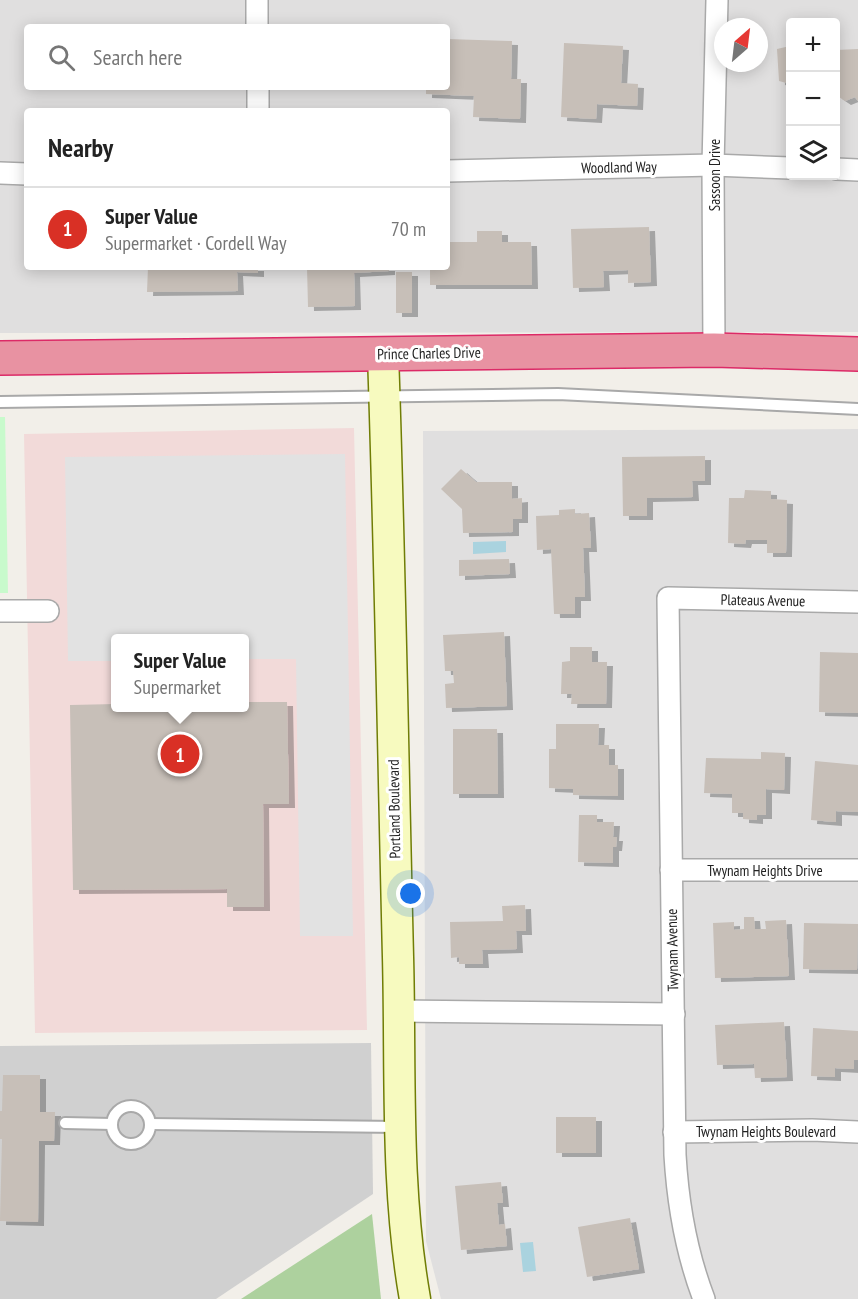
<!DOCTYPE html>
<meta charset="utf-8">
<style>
:root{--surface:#fff;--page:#f6f6f6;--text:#222;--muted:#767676;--line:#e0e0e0;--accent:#d93025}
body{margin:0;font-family:"PT Sans Narrow",sans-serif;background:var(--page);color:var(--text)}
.controls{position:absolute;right:18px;top:18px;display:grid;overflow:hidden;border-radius:6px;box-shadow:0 3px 15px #0003}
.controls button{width:54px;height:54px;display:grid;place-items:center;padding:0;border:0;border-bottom:2px solid var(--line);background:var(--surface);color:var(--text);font:30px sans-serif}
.compass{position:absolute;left:714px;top:18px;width:54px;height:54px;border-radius:50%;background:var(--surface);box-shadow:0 3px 15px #0003;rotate:28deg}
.you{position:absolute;left:411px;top:894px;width:21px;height:21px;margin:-15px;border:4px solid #fff;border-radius:50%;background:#1a73e8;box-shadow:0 0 0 9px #1a73e833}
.badge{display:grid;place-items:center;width:39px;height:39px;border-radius:50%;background:var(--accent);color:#fff;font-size:20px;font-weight:700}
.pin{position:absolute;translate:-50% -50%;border:3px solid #fff;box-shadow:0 2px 6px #0006}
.popup{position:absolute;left:111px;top:634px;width:138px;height:78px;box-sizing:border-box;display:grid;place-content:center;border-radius:6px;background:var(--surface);filter:drop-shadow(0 2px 4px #0005);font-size:20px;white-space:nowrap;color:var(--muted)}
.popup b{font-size:22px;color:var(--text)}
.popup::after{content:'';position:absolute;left:50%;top:100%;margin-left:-12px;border:12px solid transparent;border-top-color:var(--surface)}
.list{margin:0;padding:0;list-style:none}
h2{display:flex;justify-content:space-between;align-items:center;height:78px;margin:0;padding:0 24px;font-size:26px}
h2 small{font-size:20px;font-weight:400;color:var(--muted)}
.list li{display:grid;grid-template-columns:39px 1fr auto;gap:18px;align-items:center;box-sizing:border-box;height:84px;padding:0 24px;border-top:2px solid var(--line)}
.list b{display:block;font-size:22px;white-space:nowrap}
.list p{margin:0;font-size:20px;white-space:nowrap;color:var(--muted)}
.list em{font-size:20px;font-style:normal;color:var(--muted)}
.icon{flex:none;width:33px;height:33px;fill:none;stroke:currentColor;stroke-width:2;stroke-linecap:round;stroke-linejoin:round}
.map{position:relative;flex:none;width:858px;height:1299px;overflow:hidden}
.search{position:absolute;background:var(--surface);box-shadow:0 3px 15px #0003;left:24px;top:24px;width:426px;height:66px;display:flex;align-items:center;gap:15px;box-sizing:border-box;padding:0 21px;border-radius:6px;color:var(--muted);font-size:22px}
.panel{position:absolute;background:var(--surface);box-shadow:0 3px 15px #0003;left:24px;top:108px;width:426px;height:162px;border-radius:6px}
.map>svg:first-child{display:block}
.residential{fill:#e0dfdf;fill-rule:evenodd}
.commercial{fill:#f2dad9;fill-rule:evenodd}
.religious{fill:#d0d0d0}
.forest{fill:#add19e}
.park{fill:#c8facc}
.parking{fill:#e2e2e2}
.water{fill:#aad3df}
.building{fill:#c7bfb8;filter:url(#shadow)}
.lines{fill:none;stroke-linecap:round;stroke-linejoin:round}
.lane-casing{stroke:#a9a9a9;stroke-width:14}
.street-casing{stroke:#a9a9a9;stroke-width:24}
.secondary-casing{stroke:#707d05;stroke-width:33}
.highway-casing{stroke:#dc2a67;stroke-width:36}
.lane{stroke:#fff;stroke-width:10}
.street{stroke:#fff;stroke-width:21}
.secondary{stroke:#f7fabf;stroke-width:30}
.highway{stroke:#e892a2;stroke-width:33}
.labels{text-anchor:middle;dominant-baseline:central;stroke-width:6;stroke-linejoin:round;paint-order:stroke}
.street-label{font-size:15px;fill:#222;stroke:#fff}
</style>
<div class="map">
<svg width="858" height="1299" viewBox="0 0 858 1299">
<defs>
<filter id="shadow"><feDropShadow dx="6" dy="4" stdDeviation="0" flood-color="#0004"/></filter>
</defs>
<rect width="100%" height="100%" fill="#f2efe9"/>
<g class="residential">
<path d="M0,0h858v332l-858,1zM790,22h46v154h-46zM27,27h420v60h-420zM723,27h36v36h-36zM27,111h420v156h-420z"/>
<polygon points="858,429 858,1299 441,1299 426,1241 423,431"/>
</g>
<path class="commercial" d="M354,428l13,602 -332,3 -11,-599zM116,638h128v70h-128z"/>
<polygon class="religious" points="371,1043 373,1194 216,1299 0,1299 0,1046"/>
<polygon class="forest" points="372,1214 381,1299 241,1299"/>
<polygon class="park" points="0,417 5,417 8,593 0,593"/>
<polygon class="parking" points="345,454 353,936 300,936 296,659 245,659 244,638 116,638 115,661 68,661 65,457"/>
<g class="water">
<polygon points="506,541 506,552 473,554 473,542"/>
<polygon points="533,1242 536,1271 523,1272 520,1243"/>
</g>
<g class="building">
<polygon points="447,39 512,41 511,79 521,79 520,119 473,117 474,96 426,94 426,87 447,87"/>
<polygon points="564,43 623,46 621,83 638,84 637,106 597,104 596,119 561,117"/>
<polygon points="790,46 790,84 779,81 777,49"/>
<polygon points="858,49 858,101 855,97 845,101 836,95 836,50"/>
<polygon points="649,227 651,282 628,283 628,270 603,271 604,287 573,288 571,229"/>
<polygon points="477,231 502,231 502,242 531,242 532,285 430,285 430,267 447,267 447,242 477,242"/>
<polygon points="148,267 258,267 258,273 237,272 238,291 147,292"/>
<polygon points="307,267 389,267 389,271 354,273 355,306 308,307"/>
<rect x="396" y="272" width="16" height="41"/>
<polygon points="705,456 705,481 692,481 693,497 647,498 647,516 623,516 622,457"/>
<polygon points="461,469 476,482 512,482 512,499 522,498 522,519 513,519 513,532 463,533 462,509 441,489"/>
<polygon points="745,490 771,491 771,499 787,500 786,553 767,553 767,540 746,540 745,544 728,543 729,498 744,498"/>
<polygon points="575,509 575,514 589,513 591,548 583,548 585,597 575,597 575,614 554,614 551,549 537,550 536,516 559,515 559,510"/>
<polygon points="509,559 510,574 459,576 459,560"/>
<polygon points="504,632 507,706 446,708 445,684 454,683 453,671 445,671 443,635"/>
<polygon points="570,647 592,647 592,662 607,662 606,704 571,704 572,694 561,694 562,662 570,661"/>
<polygon points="820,652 858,653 858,713 819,712"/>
<polygon points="244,702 287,702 289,804 263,804 264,907 227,907 227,889 73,890 70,705 116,704 116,708 244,708"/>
<polygon points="556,724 599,724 598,745 609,745 609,765 618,765 618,796 573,795 573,789 549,788 549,749 556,749"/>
<polygon points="453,729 497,729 498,794 453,794"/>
<polygon points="761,752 785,753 784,790 766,789 766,815 757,815 757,820 743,819 743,813 732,813 732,794 704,793 706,758 761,759"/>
<polygon points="815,761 858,765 858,812 836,811 836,822 811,820"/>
<polygon points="579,815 597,815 597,822 614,822 613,837 617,837 616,847 613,847 613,863 578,862"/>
<polygon points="525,905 526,931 516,931 517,949 482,950 483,964 459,964 459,957 451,958 450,922 503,921 502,906"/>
<polygon points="744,917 754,917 755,929 766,929 765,921 786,920 789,976 715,978 713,923 734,922 734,930 744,929"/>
<polygon points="804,923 858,924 857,970 803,969"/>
<polygon points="784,1022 787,1077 755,1078 754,1064 717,1065 715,1025"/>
<polygon points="813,1028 858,1031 858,1060 854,1060 854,1069 835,1068 835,1077 811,1076"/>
<polygon points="3,1075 40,1075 40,1112 55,1112 54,1141 39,1141 38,1222 0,1221 2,1139 0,1139 0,1111 2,1111"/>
<rect x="556" y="1117" width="40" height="36"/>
<polygon points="501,1182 503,1203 497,1203 499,1225 505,1224 507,1246 461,1250 455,1186"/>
<polygon points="630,1218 639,1269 587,1277 578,1227"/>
</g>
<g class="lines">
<g class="lane-casing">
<g id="lane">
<polyline points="0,402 558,394 858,409"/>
<circle cx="131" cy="1125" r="19"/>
<polyline points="65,1123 112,1124"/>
<polyline points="150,1124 398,1127"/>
</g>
</g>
<g class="street-casing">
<g id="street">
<polyline points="257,0 257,27"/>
<polyline points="258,111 258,87"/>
<polyline points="836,169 858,170"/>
<polyline points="447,171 713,165 790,168"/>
<polyline points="0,173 27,174"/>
<polyline points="714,350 713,165 717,0"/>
<polyline points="0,611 48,611"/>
<polyline points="671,870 858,870"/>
<polyline points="399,1011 674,1014"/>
<polyline points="674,1132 812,1130 858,1132"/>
<path d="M704,1299c-18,-47 -26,-93 -29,-144l-7,-557 190,4"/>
</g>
</g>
<g class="secondary-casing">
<path id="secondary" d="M383,354c7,201 10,402 15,603 3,114 -3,229 17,342"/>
</g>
<g class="highway-casing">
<polyline id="highway" points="0,358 714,350 858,354"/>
</g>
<use href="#lane" class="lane"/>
<use href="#street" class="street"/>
<use href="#secondary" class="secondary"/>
<use href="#highway" class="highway"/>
</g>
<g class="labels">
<g class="street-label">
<text transform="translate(619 167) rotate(-1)">Woodland Way</text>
<text transform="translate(714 175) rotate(-90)">Sassoon Drive</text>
<text transform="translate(429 353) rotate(-1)">Prince Charles Drive</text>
<text transform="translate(763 600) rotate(1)">Plateaus Avenue</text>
<text transform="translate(394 809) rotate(-91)">Portland Boulevard</text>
<text x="765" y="870">Twynam Heights Drive</text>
<text transform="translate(672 950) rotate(-91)">Twynam Avenue</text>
<text x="766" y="1131">Twynam Heights Boulevard</text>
</g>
</g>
</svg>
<div class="controls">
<button>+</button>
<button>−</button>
<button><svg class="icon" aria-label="layers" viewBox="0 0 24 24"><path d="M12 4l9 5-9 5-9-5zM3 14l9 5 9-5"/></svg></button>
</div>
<svg class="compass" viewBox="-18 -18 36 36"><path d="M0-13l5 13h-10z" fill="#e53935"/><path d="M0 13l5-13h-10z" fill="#767676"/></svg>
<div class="you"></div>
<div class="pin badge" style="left:180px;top:754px">1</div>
<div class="popup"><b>Super Value</b>Supermarket</div>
<div class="search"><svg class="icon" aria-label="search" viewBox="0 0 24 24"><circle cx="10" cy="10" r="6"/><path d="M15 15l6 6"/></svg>Search here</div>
<section class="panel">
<h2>Nearby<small></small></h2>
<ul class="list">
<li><span class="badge">1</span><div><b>Super Value</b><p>Supermarket · Cordell Way</p></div><em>70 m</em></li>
</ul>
</section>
</div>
